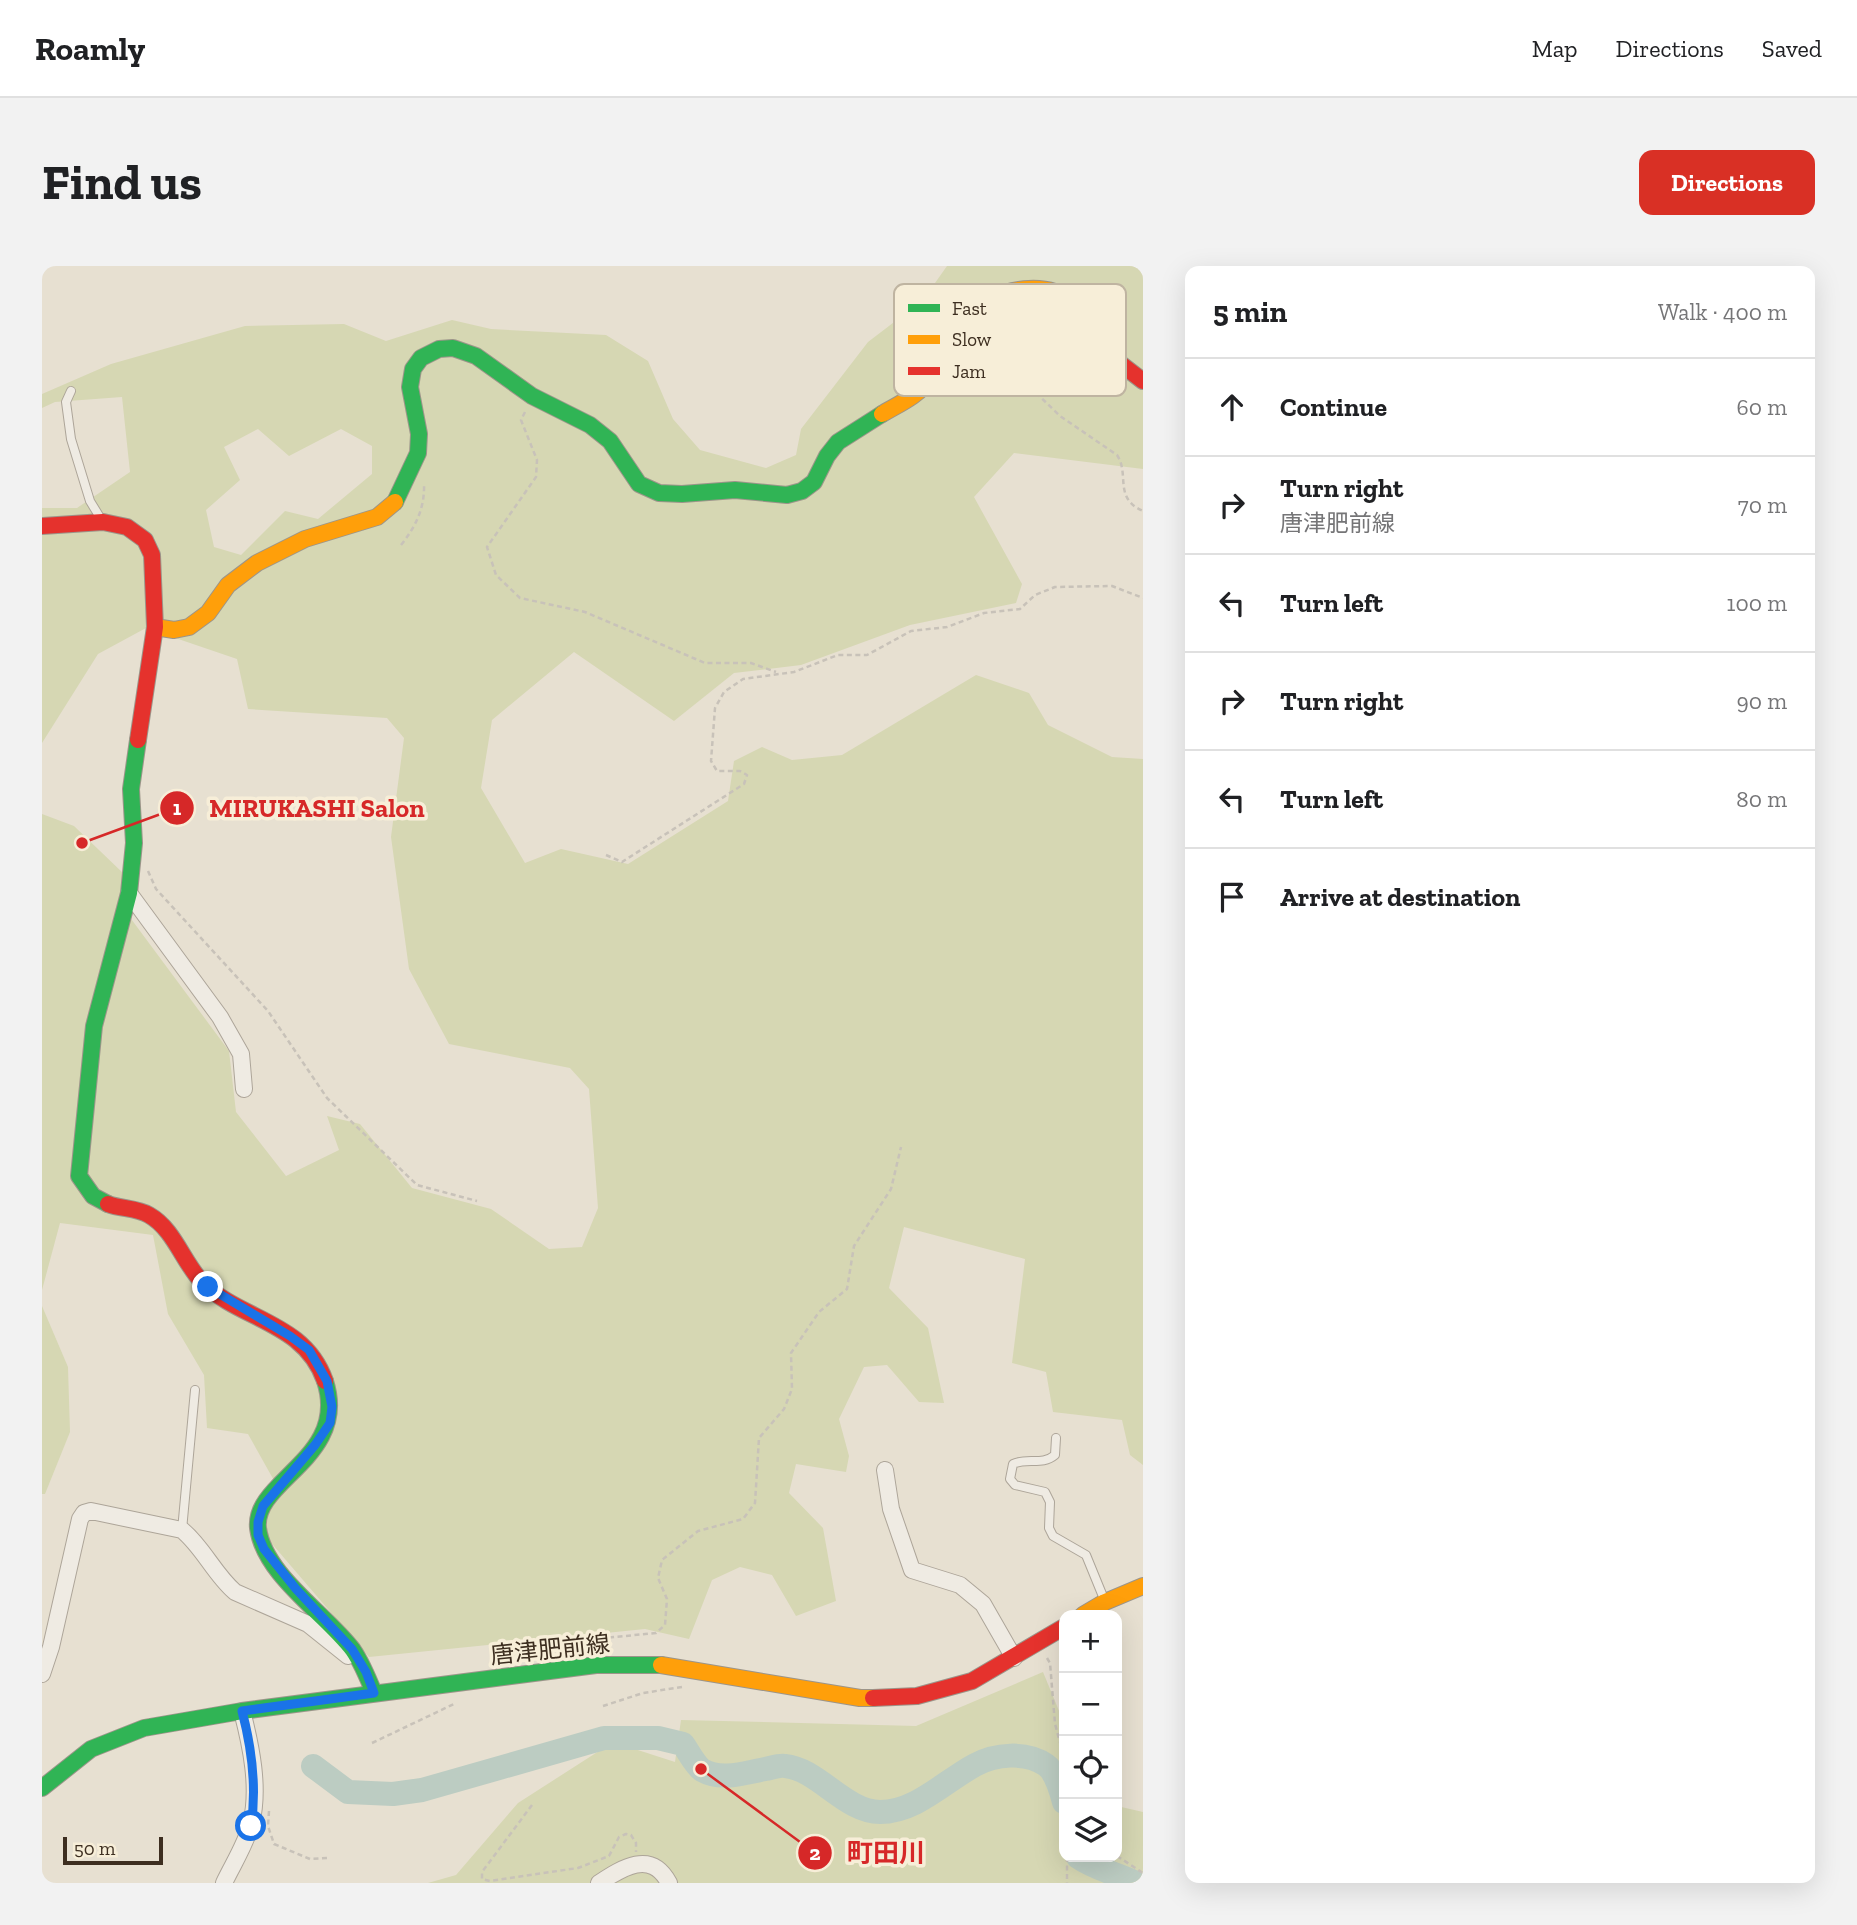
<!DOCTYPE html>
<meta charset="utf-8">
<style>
:root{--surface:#fff;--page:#f2f2f2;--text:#202124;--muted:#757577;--line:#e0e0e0;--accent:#d93025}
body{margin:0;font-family:"Zilla Slab","Noto Sans JP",serif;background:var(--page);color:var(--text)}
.controls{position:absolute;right:21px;bottom:21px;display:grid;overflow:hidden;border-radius:14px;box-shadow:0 7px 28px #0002}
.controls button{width:63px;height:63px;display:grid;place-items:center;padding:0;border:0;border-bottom:2px solid var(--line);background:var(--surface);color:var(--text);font:35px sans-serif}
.scale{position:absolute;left:21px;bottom:18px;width:100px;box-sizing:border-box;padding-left:7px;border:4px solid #3d2e20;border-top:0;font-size:19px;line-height:24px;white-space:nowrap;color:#3d2e20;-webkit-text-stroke:5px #f7eed8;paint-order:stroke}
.stop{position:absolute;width:21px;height:21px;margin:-16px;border:5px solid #1a73e8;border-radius:50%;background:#fff}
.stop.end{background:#1a73e8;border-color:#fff;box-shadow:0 2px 7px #0008}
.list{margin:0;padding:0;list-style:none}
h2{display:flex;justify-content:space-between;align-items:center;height:91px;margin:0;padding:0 28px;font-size:30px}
h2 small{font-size:23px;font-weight:400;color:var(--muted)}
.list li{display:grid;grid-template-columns:46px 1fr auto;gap:21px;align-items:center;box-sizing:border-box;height:98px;padding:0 28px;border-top:2px solid var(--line)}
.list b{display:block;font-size:26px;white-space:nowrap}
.list p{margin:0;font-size:23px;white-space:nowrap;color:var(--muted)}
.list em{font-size:23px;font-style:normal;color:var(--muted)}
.icon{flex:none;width:38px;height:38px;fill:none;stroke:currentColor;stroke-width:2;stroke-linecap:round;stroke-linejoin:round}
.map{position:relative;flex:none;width:1101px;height:1617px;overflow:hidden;border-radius:14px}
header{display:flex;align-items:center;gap:42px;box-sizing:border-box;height:98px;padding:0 35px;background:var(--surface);border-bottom:2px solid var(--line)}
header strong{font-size:33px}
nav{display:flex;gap:38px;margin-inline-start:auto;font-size:24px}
.intro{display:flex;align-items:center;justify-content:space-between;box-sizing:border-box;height:168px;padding:0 42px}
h1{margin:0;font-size:49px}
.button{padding:18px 32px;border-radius:14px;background:var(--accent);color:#fff;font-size:24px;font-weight:700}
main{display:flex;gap:42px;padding:0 42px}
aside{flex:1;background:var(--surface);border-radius:14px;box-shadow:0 7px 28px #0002}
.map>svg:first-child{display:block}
.green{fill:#d6d7b3;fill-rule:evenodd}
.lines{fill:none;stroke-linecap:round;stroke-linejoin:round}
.river{stroke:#bcccc2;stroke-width:24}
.lane-casing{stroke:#ada599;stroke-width:10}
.street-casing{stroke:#ada599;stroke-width:18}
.fast-casing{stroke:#9c958a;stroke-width:18}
.slow-casing{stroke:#9c958a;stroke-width:18}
.jam-casing{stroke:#9c958a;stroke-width:18}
.path{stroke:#c8c2b9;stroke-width:2.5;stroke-dasharray:5 3.5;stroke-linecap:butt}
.lane{stroke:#efebe3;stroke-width:8}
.street{stroke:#efebe3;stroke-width:16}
.fast{stroke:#30b455;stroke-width:16}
.slow{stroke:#ff9f0a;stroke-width:16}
.jam{stroke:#e5322d;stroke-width:16}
.route{stroke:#1a73e8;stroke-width:9}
.labels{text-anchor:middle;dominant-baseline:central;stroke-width:7;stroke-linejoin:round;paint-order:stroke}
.street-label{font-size:24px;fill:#3d2e20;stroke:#f7eed8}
.key{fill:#f7eed8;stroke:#bfb4a1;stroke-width:2}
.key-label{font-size:19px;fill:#3d2e20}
.leader{fill:none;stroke:#d62828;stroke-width:2.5}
.callout-dot{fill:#d62828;stroke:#f7eed8;stroke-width:2.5}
.mark-label{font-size:21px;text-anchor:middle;font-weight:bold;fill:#fff}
.callout-label{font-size:26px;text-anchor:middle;font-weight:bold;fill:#d62828;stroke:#f7eed8;stroke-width:7;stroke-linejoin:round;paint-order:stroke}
</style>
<header>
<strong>Roamly</strong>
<nav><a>Map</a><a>Directions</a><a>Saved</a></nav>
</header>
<div class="intro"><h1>Find us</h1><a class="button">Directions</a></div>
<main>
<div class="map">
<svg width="1101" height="1617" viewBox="0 0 1101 1617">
<rect width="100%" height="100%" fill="#e7e0d1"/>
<g class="green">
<path d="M905,0h196v203l-129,-16 -40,44 48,87 -6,19 -106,22 -109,40 -67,8 -60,48 -100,-69 -82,68 -11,68 44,75 36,-14 67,15 100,-63 6,-40 28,-14 30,13 50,-5 134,-80 53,18 19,32 64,32 31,2v706l-13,-10 -8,-35 -69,-8 -7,-40 -34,-9 13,-104 -121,-32 -15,61 39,40 16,75 -25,-1 -32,-37 -23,2 -25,52 10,37 -3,16 -50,-8 -7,29 34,35 13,73 -40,15 -24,-41 -32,-8 -28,13 -23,59 -44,-10 -276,28 -102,-119v-25l14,-20 -33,-59 -41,-6 -3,-53 -36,-61 -15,-79 -93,-12 -18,67v-476l32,12 50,48 -4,30 109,147 7,61 50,64 53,-26 -12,-34 33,8 52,64 79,21 58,40 33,-2 16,-39 -9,-119 -19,-21 -121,-24 -40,-75 -18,-132 13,-99 -17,-20 -139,-9 -11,-50 -91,-31 -48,26 -56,89v-235h35l53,-36 -8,-75 -67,5 -13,6v-14l69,-30 134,-38 99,-2 42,17 66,-21 39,9 115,6 42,26 25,58 27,31 66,18 30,-13 5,-26 67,-87 55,-42zM216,163l31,27 52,-27 31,17v28l-54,45 -33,-8 -44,44 -27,-8 -8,-37 34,-30 -16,-33z"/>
<polygon points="0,1040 26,1101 28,1166 3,1228 0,1228"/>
<polygon points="1001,1406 1022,1457 1022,1591 1075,1591 1075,1540 1101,1546 1101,1617 386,1617 414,1609 476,1537 571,1476 633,1496 639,1454 874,1460"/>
</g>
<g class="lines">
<g class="river">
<path d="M271,1500l35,26 45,2 29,-4 182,-52h54l25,6c5,7 12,21 19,26 19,11 42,3 63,-1 6,-1 14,-4 20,-3 33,3 60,46 95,46 36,0 65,-31 95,-47 20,-11 51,-14 71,0 10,7 15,26 18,37"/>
<path d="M1036,1591c17,12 40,17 58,26"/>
</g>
<g class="lane-casing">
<g id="lane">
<polyline points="29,125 24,136 29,173 48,235 59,253"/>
<path d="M1014,1172l-1,17c-13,11 -28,2 -42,9l-3,15 5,6 30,7 5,10 -1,26 4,8 33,19 18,44"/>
<polyline points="140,1264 153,1124"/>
</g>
</g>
<g class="street-casing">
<g id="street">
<polyline points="87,627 178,751 199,788 202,823"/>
<polyline points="843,1204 849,1243 870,1304 918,1319 941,1338 972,1392"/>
<path d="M0,1408l9,-27 29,-128 4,-6 7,-2 91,19c21,17 32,44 53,62l73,32 40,32"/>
<path d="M182,1617c9,-19 22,-39 27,-59 9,-36 0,-78 -9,-113"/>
<path d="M557,1617c23,-15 52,-34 70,0"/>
</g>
</g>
<g class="fast-casing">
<g id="fast">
<polyline points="353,236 376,187 377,168 368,121 371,103 379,92 397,83 411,82 434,90 490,130 548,159 568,175 597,218 617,227 640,228 693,224 745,229 760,225 772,216 785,190 796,176 840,148"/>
<polyline points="66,938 51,930 37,910 52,760 87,627 92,577 89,523 96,474"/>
<path d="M283,1115c25,77 -72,99 -67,147 6,47 68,86 95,122 9,13 15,28 21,43"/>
<polyline points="0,1522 49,1483 102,1462 200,1445 554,1399 619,1399"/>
</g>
</g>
<g class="slow-casing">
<g id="slow">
<path d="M840,148c15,-9 38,-19 47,-35 7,-13 4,-30 12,-42 21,-33 76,-57 114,-45"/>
<polyline points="113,361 132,364 147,361 166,347 186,319 215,297 263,273 335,251 353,236"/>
<polyline points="1041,1349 1063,1336 1101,1320"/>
<polyline points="619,1399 818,1432 831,1432"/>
</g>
</g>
<g class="jam-casing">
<g id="jam">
<polyline points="1013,26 1029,37 1062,85 1101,115"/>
<polyline points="0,260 61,256 85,261 103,274 110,289 113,361 96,474"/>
<path d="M66,938c13,5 29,4 41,11 25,14 34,47 53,67 39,39 102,39 123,99"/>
<polyline points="831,1432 875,1430 930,1415 1022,1361"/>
</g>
</g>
<g class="path">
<path d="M1038,81l-17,-4 -33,30 -1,13 31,30 57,39c13,19 -4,43 26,56"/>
<polyline points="483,146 479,154 495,194 494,211 445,281 454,309 478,332 543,346 663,397 709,397 734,406"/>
<path d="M359,279c15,-19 24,-37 23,-62"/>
<polyline points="564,589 580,596 702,518 705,509 698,505 675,505 669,495 673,442 682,426 701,413 752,406 796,389 825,389 869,365 905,361 942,347 978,343 993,329 1013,321 1070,320 1101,332"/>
<polyline points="106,605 114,623 226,745 285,832 375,919 435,935"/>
<polyline points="522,1386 523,1382 531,1375 614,1367 623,1359 625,1333 616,1312 620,1294 656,1265 701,1253 713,1237 717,1172 742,1143 750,1123 749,1087 777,1046 805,1023 812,980 849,923 859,881"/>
<polyline points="1005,1392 1008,1397 1013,1458 1022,1491"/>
<polyline points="561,1440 601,1427 640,1421"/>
<polyline points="330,1477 412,1438"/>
<polyline points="490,1539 440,1606 440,1613 448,1615 536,1602 567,1590 577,1571 584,1568 589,1569 594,1577 594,1586"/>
<polyline points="227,1545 226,1560 232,1578 268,1593 286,1592"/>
<polyline points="1075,1590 1101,1607"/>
<polyline points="1025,1591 1025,1617"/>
</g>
<use href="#lane" class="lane"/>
<use href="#street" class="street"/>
<use href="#fast" class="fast"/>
<use href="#slow" class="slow"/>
<use href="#jam" class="jam"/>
</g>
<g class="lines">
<path class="route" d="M166,1021l82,49 19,14 18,31 5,26 -2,16 -15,22 -52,61 -5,16v13l6,14 32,40 56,60 14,23 8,21 -132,18c10,38 15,76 9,115"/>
</g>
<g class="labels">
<g class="street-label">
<text transform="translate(508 1383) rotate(-6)">唐津肥前線</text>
</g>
</g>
<rect x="852" y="18" width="232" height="112" rx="10" class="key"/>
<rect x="866" y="38" width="32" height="8" fill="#30b455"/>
<rect x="866" y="69" width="32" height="9" fill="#ff9f0a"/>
<rect x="866" y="101" width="32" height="8" fill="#e5322d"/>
<g class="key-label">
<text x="910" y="49">Fast</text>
<text x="910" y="80">Slow</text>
<text x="910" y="112">Jam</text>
</g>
<path class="leader" d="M40 577L135 542M659 1503L773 1587"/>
<g class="callout-dot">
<circle cx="40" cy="577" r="7"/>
<circle cx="659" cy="1503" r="7"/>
<circle cx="135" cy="542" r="18"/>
<circle cx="773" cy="1587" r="18"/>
</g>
<g class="mark-label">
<text x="135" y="549">1</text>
<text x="773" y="1594">2</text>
</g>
<g class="callout-label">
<text x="275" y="551">MIRUKASHI Salon</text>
<text x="844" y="1596">町田川</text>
</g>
</svg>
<div class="controls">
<button>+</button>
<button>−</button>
<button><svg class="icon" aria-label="locate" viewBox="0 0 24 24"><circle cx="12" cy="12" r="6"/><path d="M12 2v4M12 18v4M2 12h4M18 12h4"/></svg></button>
<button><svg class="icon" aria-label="layers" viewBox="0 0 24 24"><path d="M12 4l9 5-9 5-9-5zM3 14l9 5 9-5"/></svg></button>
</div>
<div class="scale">50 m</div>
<div class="stop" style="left:209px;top:1560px"></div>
<div class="stop end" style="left:166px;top:1021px"></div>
</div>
<aside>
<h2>5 min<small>Walk · 400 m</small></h2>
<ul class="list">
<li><svg class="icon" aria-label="ahead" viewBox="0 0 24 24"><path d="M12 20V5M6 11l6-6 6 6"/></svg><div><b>Continue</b></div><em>60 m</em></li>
<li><svg class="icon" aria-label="right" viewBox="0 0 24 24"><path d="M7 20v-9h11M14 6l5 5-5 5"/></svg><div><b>Turn right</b><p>唐津肥前線</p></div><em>70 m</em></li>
<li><svg class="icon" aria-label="left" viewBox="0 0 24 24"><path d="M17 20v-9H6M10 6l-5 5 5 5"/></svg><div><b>Turn left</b></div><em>100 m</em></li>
<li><svg class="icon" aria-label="right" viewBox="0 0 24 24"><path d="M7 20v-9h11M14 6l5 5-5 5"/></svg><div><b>Turn right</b></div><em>90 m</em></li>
<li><svg class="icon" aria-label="left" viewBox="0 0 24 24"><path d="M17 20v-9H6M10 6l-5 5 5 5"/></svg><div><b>Turn left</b></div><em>80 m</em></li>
<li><svg class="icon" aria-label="arrive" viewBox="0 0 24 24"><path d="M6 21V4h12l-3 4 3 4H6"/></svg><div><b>Arrive at destination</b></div></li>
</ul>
</aside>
</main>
